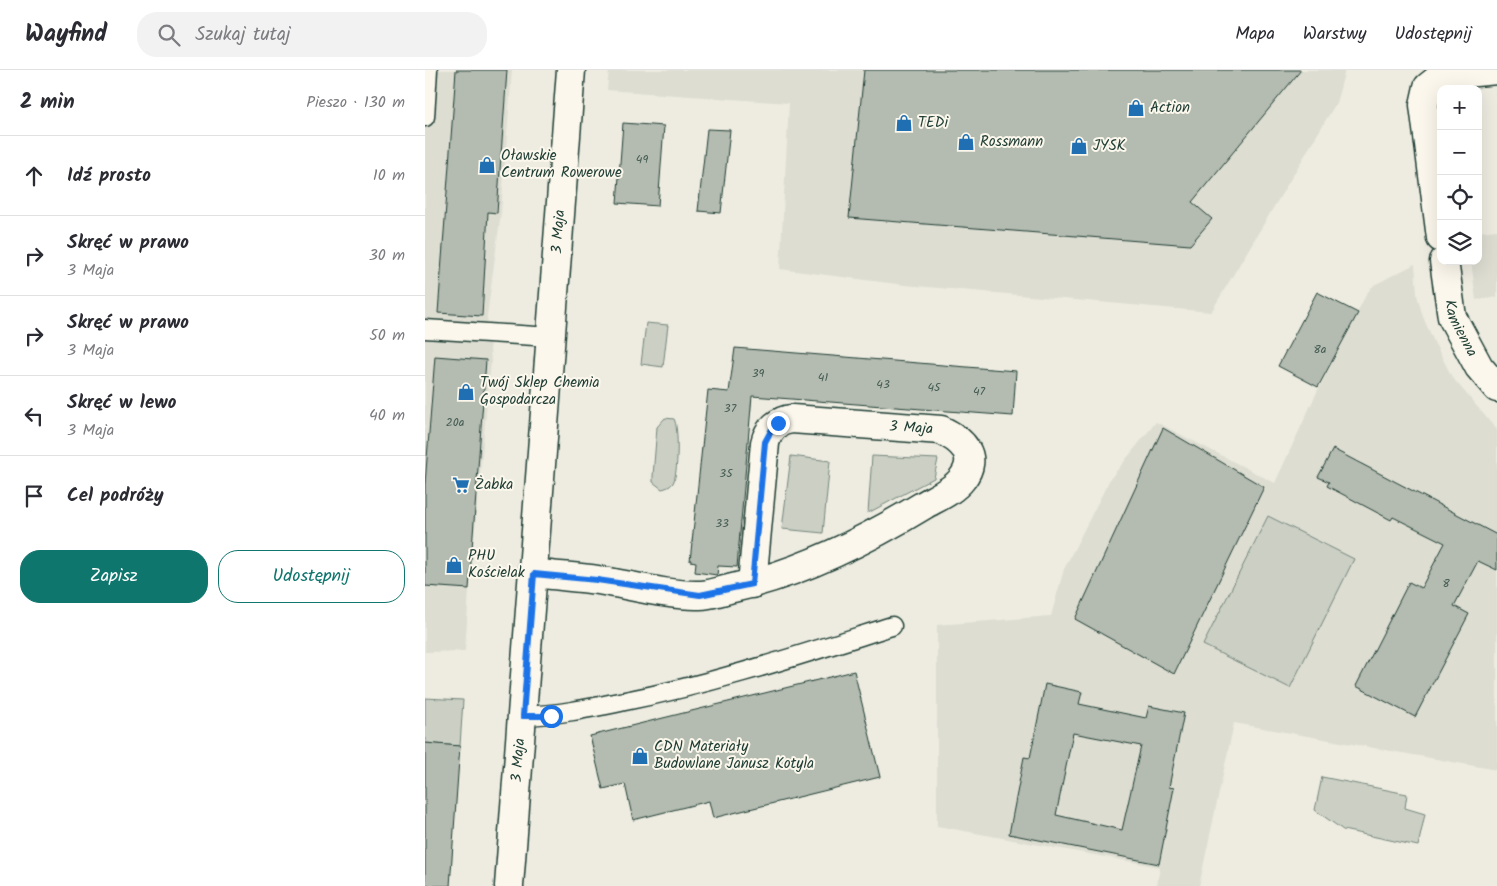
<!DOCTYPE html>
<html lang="pl">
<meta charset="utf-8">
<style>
:root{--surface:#fff;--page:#f2f2f3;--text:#2b2b33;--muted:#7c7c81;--line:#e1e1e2;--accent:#0f766e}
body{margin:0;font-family:Kalam,sans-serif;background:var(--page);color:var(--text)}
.controls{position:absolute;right:15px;top:15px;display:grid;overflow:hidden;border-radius:10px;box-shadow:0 5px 20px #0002}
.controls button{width:45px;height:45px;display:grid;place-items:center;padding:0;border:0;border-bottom:1px solid var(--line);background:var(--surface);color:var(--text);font:25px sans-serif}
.stop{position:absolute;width:15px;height:15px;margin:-11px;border:4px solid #1a73e8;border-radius:50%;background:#fff}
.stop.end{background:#1a73e8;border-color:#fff;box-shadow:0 1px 5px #0008}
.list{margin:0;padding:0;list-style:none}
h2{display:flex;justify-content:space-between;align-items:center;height:65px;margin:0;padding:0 20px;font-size:21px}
h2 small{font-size:16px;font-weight:400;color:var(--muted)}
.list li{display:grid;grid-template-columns:32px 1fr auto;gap:15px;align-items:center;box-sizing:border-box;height:80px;padding:0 20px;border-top:1px solid var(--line)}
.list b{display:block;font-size:19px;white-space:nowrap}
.list p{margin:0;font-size:16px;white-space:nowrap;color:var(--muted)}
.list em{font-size:16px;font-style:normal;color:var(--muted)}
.actions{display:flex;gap:10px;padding:15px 20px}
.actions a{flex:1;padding:11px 0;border:1px solid var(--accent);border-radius:20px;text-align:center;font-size:18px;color:var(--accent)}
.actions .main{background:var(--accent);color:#fff}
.icon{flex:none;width:28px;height:28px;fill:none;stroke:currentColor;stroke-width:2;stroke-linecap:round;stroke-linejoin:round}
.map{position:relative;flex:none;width:1072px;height:816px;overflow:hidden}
header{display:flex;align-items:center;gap:30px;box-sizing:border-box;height:70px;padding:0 25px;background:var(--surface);border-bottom:1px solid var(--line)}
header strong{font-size:24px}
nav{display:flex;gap:28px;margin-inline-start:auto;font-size:18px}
.search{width:350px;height:45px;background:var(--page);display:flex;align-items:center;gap:12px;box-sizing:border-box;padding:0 18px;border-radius:20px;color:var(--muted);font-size:19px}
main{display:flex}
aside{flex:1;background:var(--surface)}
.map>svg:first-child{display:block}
.built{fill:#ddddd2}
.green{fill:#cbcfc4;stroke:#75867c}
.building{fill:#b4bbb0;stroke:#1f3d34;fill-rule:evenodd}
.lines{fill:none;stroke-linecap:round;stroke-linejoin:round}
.service-casing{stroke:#1f3d34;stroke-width:21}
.minor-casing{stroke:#1f3d34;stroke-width:31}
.tertiary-casing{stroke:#1f3d34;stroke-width:31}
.service{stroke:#fbf7ec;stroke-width:18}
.minor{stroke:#fbf7ec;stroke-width:28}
.tertiary{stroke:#fbf7ec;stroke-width:28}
.route{stroke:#1a73e8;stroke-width:6}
.labels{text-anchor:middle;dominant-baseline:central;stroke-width:4;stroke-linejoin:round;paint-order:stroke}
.number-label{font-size:12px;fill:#445c53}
.poi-label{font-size:15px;fill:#1f3d34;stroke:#fbf7ec;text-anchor:start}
.street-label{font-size:15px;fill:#1f3d34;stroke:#fbf7ec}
</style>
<header>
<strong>Wayfind</strong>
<div class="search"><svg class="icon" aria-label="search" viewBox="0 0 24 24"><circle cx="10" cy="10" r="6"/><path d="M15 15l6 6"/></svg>Szukaj tutaj</div>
<nav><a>Mapa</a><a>Warstwy</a><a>Udostępnij</a></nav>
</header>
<main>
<aside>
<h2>2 min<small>Pieszo · 130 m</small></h2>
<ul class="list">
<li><svg class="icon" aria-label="ahead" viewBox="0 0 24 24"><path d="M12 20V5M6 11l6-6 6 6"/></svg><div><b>Idź prosto</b></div><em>10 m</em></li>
<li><svg class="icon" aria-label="right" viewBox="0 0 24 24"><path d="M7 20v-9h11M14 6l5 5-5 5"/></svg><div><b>Skręć w prawo</b><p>3 Maja</p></div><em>30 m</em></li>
<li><svg class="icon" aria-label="right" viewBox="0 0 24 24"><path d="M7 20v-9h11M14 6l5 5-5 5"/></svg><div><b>Skręć w prawo</b><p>3 Maja</p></div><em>50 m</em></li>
<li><svg class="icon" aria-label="left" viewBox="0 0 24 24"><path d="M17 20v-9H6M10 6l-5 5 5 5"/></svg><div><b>Skręć w lewo</b><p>3 Maja</p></div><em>40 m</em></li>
<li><svg class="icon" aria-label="arrive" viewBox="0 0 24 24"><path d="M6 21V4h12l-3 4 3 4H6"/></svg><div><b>Cel podróży</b></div></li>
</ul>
<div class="actions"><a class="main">Zapisz</a><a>Udostępnij</a></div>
</aside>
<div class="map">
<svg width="1072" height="816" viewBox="0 0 1072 816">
<rect width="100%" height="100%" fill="#eeece1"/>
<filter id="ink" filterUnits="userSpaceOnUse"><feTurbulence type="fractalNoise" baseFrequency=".02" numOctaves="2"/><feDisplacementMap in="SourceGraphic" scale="10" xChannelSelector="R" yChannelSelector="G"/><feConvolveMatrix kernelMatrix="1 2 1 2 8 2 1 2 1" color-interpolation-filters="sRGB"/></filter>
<g filter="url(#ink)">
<g class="built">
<polygon points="0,0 87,0 76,142 62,246 66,291 44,519 40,581 0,582"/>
<polygon points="184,0 920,0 911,33 786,242 480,215 355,199 364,33 182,20"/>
<polygon points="1072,160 1072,227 1051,230 1046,191 1053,191 1053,162"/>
<polygon points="990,194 992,225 998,247 1009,272 1027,307 1072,360 1072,700 809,653 774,816 732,816 735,797 512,756 512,555 626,546 639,499 685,409 731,352 850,413 890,326 942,223 949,215"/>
</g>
<g class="green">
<polygon points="221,253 243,255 238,297 216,294"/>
<path d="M240,348l9,1c5,8 4,56 -1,64 -3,4 -7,5 -11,6l-9,-7v-6l4,-49z"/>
<polygon points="366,386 405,391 398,463 357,459"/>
<polygon points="447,386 513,389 509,408 443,443"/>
<polygon points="843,446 929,489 865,618 778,575"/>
<polygon points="0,628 38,630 35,676 0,673"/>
<polygon points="897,707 982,724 980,738 1000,744 993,776 918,760 890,740"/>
</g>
<g class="building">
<polygon points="31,0 82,0 72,143 63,142 57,246 13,243"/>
<polygon points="439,0 876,0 767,132 787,149 765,175 424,148"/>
<polygon points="198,53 239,56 233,136 192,133"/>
<polygon points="282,59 305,60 296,143 273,141"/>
<polygon points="892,222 933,243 893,317 853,296"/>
<polygon points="310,278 591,301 588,346 327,326 312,497 293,496 292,505 270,502 271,492 265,491 283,320 304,322"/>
<polygon points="10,286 61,290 44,519 0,516 0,414"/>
<polygon points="738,358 839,417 749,604 650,549"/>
<polygon points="908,379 1072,465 1072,500 1053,491 1029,536 1044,544 990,647 931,616 984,512 996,518 1020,473 968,447 966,450 902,416 904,412 893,407"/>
<polygon points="429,601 455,707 288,748 284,731 208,750 200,714 178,719 165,666"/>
<path d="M620,614l37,8 -3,12 67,14 3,-12 35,7 -15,74 5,1 -15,76 -150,-30 15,-77 6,1zM648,663l68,13 -19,84 -66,-15z"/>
<polygon points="0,673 35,676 25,816 0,816"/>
</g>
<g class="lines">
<g class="service-casing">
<g id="service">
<polyline points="0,47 3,0"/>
<polyline points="0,259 126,267"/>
<path d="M98,646c35,-1 68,-8 102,-15 91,-18 178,-47 267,-75"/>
</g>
</g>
<g class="minor-casing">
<g id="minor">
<polyline points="1016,168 999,35 1003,17 1018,5 1072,0"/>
<path id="s1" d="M1019,191l8,56 27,50 18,21"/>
<path d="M109,503c21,3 43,4 64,7 32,5 71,16 102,15 11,0 23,-5 33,-7 68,-15 132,-47 191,-83 12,-7 29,-14 38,-26 18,-23 0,-39 -21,-49l-149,-11c-13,1 -24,10 -27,24l-13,141"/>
</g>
</g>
<g class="tertiary-casing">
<g id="tertiary">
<path id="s2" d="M84,816l62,-816"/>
</g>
</g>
<use href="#service" class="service"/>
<use href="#minor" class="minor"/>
<use href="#tertiary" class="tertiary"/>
</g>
</g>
<g class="lines" filter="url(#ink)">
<polyline class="route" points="126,646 98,646 109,504 172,510 275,525 327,514 340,372 347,359 353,353"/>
</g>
<defs>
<g id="shop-bare" transform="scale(1.35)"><path d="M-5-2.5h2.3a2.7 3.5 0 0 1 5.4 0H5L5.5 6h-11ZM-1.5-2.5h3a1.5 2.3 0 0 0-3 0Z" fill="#1f6fb2" stroke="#fbf7ec" stroke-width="2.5" paint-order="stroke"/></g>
<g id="supermarket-bare" transform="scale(1.35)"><path d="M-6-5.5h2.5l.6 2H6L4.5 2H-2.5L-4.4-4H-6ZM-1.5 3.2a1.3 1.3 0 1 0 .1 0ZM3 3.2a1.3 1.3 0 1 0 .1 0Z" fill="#1f6fb2" stroke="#fbf7ec" stroke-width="2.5" paint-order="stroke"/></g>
</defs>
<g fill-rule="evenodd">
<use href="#shop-bare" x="711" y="38"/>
<use href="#shop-bare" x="479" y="53"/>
<use href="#shop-bare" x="541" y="72"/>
<use href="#shop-bare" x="654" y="76"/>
<use href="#shop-bare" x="62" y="95"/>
<use href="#shop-bare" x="41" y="322"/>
<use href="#supermarket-bare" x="36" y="415"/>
<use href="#shop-bare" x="29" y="495"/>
<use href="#shop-bare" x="215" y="686"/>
</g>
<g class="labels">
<g class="number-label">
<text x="217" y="89">49</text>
<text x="895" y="279">8a</text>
<text x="333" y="303">39</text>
<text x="398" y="307">41</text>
<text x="458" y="314">43</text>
<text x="509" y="317">45</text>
<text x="554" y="321">47</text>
<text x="305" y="338">37</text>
<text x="30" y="352">20a</text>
<text x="301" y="403">35</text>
<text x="297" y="453">33</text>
<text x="1021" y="513">8</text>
</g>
<g class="poi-label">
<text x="725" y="38">Action</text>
<text x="493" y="53">TEDi</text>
<text x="555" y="72">Rossmann</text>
<text x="668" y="76">JYSK</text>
<text x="76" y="86">Oławskie<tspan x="76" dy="17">Centrum Rowerowe</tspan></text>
<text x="55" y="313">Twój Sklep Chemia<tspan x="55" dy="17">Gospodarcza</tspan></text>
<text x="50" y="415">Żabka</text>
<text x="43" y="486">PHU<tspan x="43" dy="17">Kościelak</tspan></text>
<text x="229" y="677">CDN Materiały<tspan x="229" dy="17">Budowlane Janusz Kotyla</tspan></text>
</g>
<g class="street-label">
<text stroke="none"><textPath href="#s2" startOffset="656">3 Maja</textPath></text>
<text stroke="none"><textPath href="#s1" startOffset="70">Kamienna</textPath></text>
<text transform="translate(486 358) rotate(4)">3 Maja</text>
<text stroke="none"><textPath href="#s2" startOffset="126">3 Maja</textPath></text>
</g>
</g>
</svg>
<div class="controls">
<button>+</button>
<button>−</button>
<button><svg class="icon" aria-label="locate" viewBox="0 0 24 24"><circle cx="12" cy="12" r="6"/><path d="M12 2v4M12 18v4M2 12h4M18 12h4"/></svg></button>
<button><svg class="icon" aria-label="layers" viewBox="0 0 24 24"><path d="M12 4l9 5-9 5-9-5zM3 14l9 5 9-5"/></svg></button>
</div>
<div class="stop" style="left:126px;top:646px"></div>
<div class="stop end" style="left:353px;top:353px"></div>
</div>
</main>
